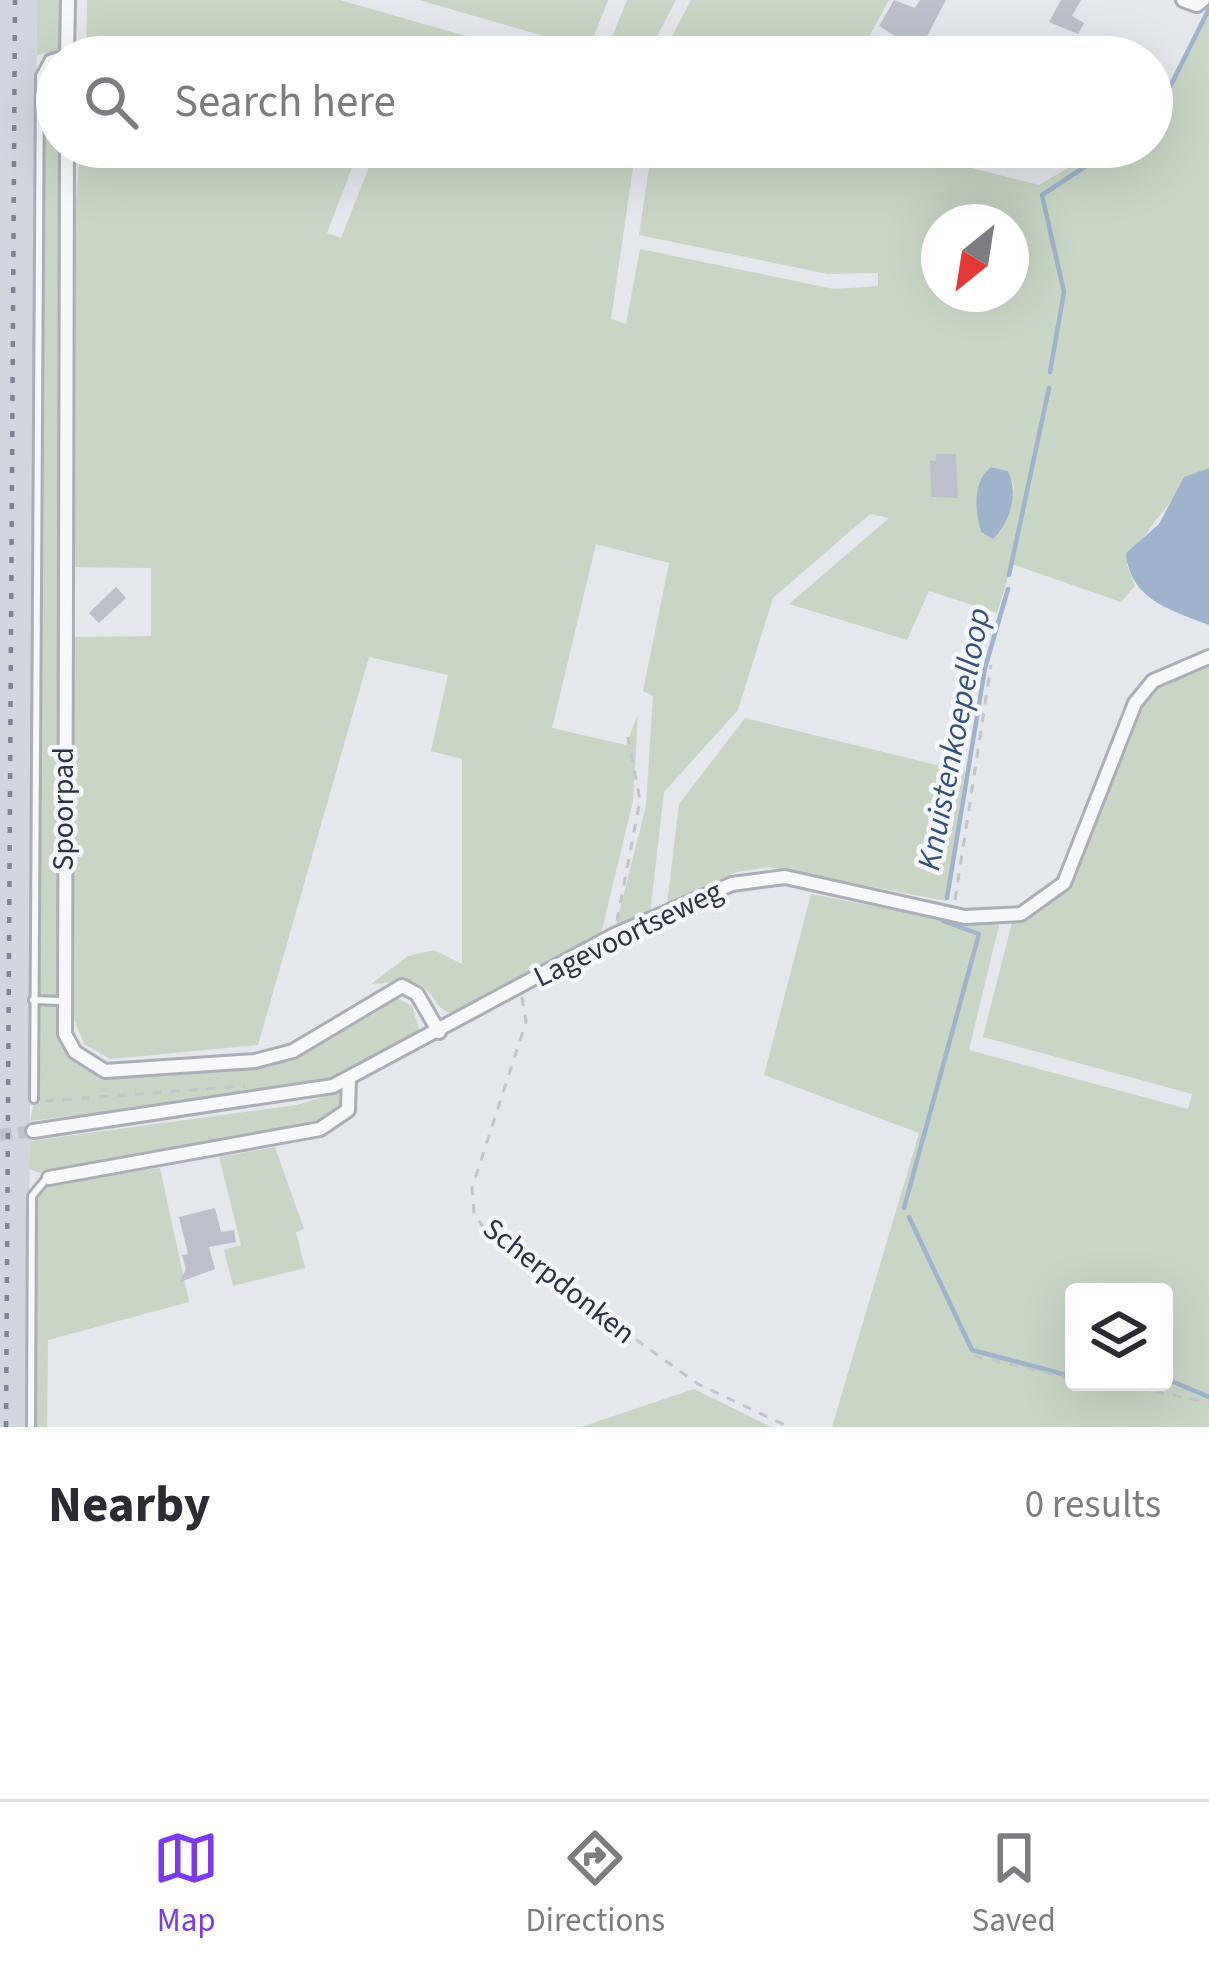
<!DOCTYPE html>
<style>
:root{--surface:#fff;--page:#f7f7f7;--text:#2b2b33;--muted:#7c7c81;--line:#e1e1e2;--accent:#7c3aed}
body{margin:0;font-family:"Source Sans 3",sans-serif;background:var(--page);color:var(--text)}
.controls{position:absolute;right:36px;bottom:36px;display:grid;overflow:hidden;border-radius:12px;box-shadow:0 12px 48px #0002}
.controls button{width:108px;height:108px;display:grid;place-items:center;padding:0;border:0;border-bottom:3px solid var(--line);background:var(--surface);color:var(--text);font:60px sans-serif}
.compass{position:absolute;left:921px;top:204px;width:108px;height:108px;border-radius:50%;background:var(--surface);box-shadow:0 12px 48px #0002;rotate:210deg}
.list{margin:0;padding:0;list-style:none}
h2{display:flex;justify-content:space-between;align-items:center;height:156px;margin:0;padding:0 48px;font-size:51px}
h2 small{font-size:39px;font-weight:400;color:var(--muted)}
.icon{flex:none;width:66px;height:66px;fill:none;stroke:currentColor;stroke-width:2;stroke-linecap:round;stroke-linejoin:round}
.map{position:relative;flex:none;width:1209px;height:1427px;overflow:hidden}
.search{position:absolute;background:var(--surface);box-shadow:0 12px 48px #0002;left:36px;right:36px;top:36px;height:132px;display:flex;align-items:center;gap:30px;box-sizing:border-box;padding:0 42px;border-radius:66px;color:var(--muted);font-size:45px}
.sheet{height:372px;background:var(--surface)}
nav{display:flex;justify-content:space-around;align-items:center;box-sizing:border-box;height:168px;border-top:3px solid var(--line);background:var(--surface);font-size:33px;color:var(--muted)}
nav a{display:grid;justify-items:center;gap:6px}
nav .on{color:var(--accent)}
.map>svg:first-child{display:block}
.built{fill:#d2d6de}
.green{fill:#c9d6c5;fill-rule:evenodd}
.water{fill:#9fb4cc}
.lines{fill:none;stroke-linecap:round;stroke-linejoin:round}
.stream{stroke:#9fb4cc;stroke-width:4.5}
.building{fill:#bbc0ca}
.street-tunnel{stroke:#bfc3cb;stroke-width:12;stroke-dasharray:12 6;stroke-linecap:butt}
.lane-casing{stroke:#a9aeb7;stroke-width:12}
.street-casing{stroke:#a9aeb7;stroke-width:18}
.path{stroke:#c2c5cb;stroke-width:3;stroke-dasharray:9 9;stroke-linecap:butt}
.lane{stroke:#f7f8fa;stroke-width:6}
.street{stroke:#f7f8fa;stroke-width:12}
.rail{stroke:#7d8696;stroke-width:4.5;stroke-dasharray:6 12;stroke-linecap:butt}
.labels{text-anchor:middle;dominant-baseline:central;stroke-width:9;stroke-linejoin:round;paint-order:stroke}
.street-label{font-size:30px;fill:#2b3445;stroke:#f4f6f9}
.water-label{font-size:33px;font-style:italic;fill:#34527a;stroke:#f4f6f9}
</style>
<div class="map">
<svg width="1209" height="1427" viewBox="0 0 1209 1427">
<rect width="100%" height="100%" fill="#e4e7ec"/>
<polygon class="built" points="0,0 37,0 28,1427 0,1427"/>
<g class="green">
<polygon points="37,0 64,0 58,51 37,55"/>
<polygon points="87,0 340,0 539,57 412,57 398,49 395,57 86,57"/>
<polygon points="419,0 608,0 589,49"/>
<polygon points="627,0 676,0 646,57 605,54"/>
<polygon points="691,0 889,0 858,57 740,57 715,42 705,57 661,57"/>
<path d="M1209,7v461c-21,5 -73,76 -82,97l8,21 -14,16 -109,-38 -15,49 -68,-22 -22,49 -118,-36 100,-86 -19,-4 -97,84 -35,112 -74,82 -14,122 -35,15 31,-123 7,-110 -10,-5 26,-128 -73,-19 -44,184 74,17 12,-31 -5,87 -33,137 -146,76c-19,-5 -17,-15 -30,-27 -11,-10 -39,-3 -53,-3l37,-28 26,-6 28,14v-205l-31,-8 17,-76 -79,-18 -111,388 -148,14 -26,-15 -17,-43 2,-364 82,-1v-68l-81,-1 2,-312 8,-108h280l-33,86 14,5 36,-91h259l-25,172 15,5 14,-75 194,40 44,-3v-13l-50,1 -189,-39 13,-88h235l152,38 65,-38h48v-32zM939,222h72v72h-72zM991,467l17,4 6,16 -13,45 -20,-1c-7,-25 -3,-42 10,-64z"/>
<polygon points="57,58 57,147 63,147 60,1035 85,1068 103,1075 273,1063 294,1056 391,995 412,1006 421,1035 343,1078 310,1087 30,1121 35,1098 43,76"/>
<path d="M1209,661v766h-377l87,-294 -155,-58 47,-181 151,29 38,-2 -31,129 219,59 4,-15 -209,-57 30,-119 31,-12 18,-17 68,-172 23,-31zM1074,1292h90v90h-90z"/>
<polygon points="745,718 965,772 946,901 769,867 737,872 667,904 679,804"/>
<polygon points="339,1092 345,1106 335,1118 299,1129 47,1175 29,1169 30,1141 297,1105"/>
<polygon points="275,1147 304,1229 296,1232 305,1268 233,1286 224,1250 241,1245 219,1157"/>
<polygon points="160,1168 189,1302 48,1340 47,1427 33,1427 34,1196 43,1184"/>
<polygon points="694,1389 771,1427 581,1427"/>
</g>
<g class="water">
<path d="M991,467l17,4c11,22 2,52 -15,68l-12,-7c-6,-22 -9,-50 10,-65z"/>
<path d="M1209,468v157c-38,-15 -79,-25 -83,-72l33,-29 25,-47z"/>
</g>
<g class="lines">
<g class="stream">
<polyline points="1152,123 1209,9"/>
<polyline points="1050,372 1064,292 1042,195 1115,147"/>
<polyline points="1009,575 1049,388"/>
<polyline points="947,898 985,668 1008,589"/>
<polyline points="904,1208 979,934 943,921"/>
<polyline points="909,1217 972,1350 1074,1377"/>
<polyline points="1164,1378 1209,1397"/>
</g>
</g>
<g class="building">
<polygon points="894,0 915,8 920,0 946,0 919,51 879,26"/>
<polygon points="1061,0 1081,0 1072,16 1084,23 1078,34 1049,22"/>
<polygon points="936,454 956,454 958,498 931,497 930,460 936,461"/>
<polygon points="116,587 126,598 99,623 89,613"/>
<polygon points="215,1208 221,1232 234,1230 236,1242 209,1247 215,1269 180,1282 186,1269 182,1255 188,1254 179,1217"/>
</g>
<g class="lines">
<polyline class="street-tunnel" points="0,1135 33,1131"/>
<g class="lane-casing">
<g id="lane">
<polyline points="33,1000 62,1001"/>
<polyline points="34,1099 40,76 49,59 64,54"/>
<polyline points="31,1427 32,1196 46,1179"/>
</g>
</g>
<g class="street-casing">
<g id="street">
<polyline points="1183,0 1197,5 1203,0"/>
<polyline points="67,57 68,0"/>
<polyline points="67,147 65,1034 75,1052 105,1071 255,1061 293,1051 402,986 417,994 439,1032"/>
<polyline points="33,1131 333,1086 614,935 732,884 785,877 965,917 1021,914 1064,883 1135,703 1153,681 1209,657"/>
<polyline points="49,1178 320,1129 348,1110 349,1079"/>
</g>
</g>
<g class="path">
<polyline points="955,900 991,665"/>
<polyline points="617,921 640,800 628,737"/>
<polyline points="522,997 526,1022 472,1188 474,1213 486,1232 698,1384 789,1427"/>
<polyline points="45,1101 245,1086"/>
<polyline points="974,1356 1074,1379"/>
<polyline points="1102,1382 1209,1402"/>
</g>
<use href="#lane" class="lane"/>
<use href="#street" class="street"/>
<polyline class="rail" points="6,1427 15,0"/>
</g>
<g class="labels">
<g class="street-label">
<text transform="translate(63 809) rotate(-90)">Spoorpad</text>
<text transform="translate(628 934) rotate(-26)">Lagevoortseweg</text>
<text transform="translate(559 1281) rotate(38)">Scherpdonken</text>
</g>
<g class="water-label">
<text transform="translate(954 739) rotate(-79)">Knuistenkoepelloop</text>
</g>
</g>
</svg>
<div class="controls">
<button><svg class="icon" aria-label="layers" viewBox="0 0 24 24"><path d="M12 4l9 5-9 5-9-5zM3 14l9 5 9-5"/></svg></button>
</div>
<svg class="compass" viewBox="-18 -18 36 36"><path d="M0-13l5 13h-10z" fill="#e53935"/><path d="M0 13l5-13h-10z" fill="#7c7c81"/></svg>
<div class="search"><svg class="icon" aria-label="search" viewBox="0 0 24 24"><circle cx="10" cy="10" r="6"/><path d="M15 15l6 6"/></svg>Search here</div>
</div>
<section class="sheet">
<h2>Nearby<small>0 results</small></h2>
<ul class="list">
</ul>
</section>
<nav>
<a class="on"><svg class="icon" aria-label="map" viewBox="0 0 24 24"><path d="M3 6l6-2 6 2 6-2v14l-6 2-6-2-6 2zM9 4v14M15 6v14"/></svg>Map</a>
<a><svg class="icon" aria-label="directions" viewBox="0 0 24 24"><path d="M12 3l9 9-9 9-9-9zM9 14v-3h6M13 9l2 2-2 2"/></svg>Directions</a>
<a><svg class="icon" aria-label="saved" viewBox="0 0 24 24"><path d="M7 4h10v16l-5-4-5 4z"/></svg>Saved</a>
</nav>
